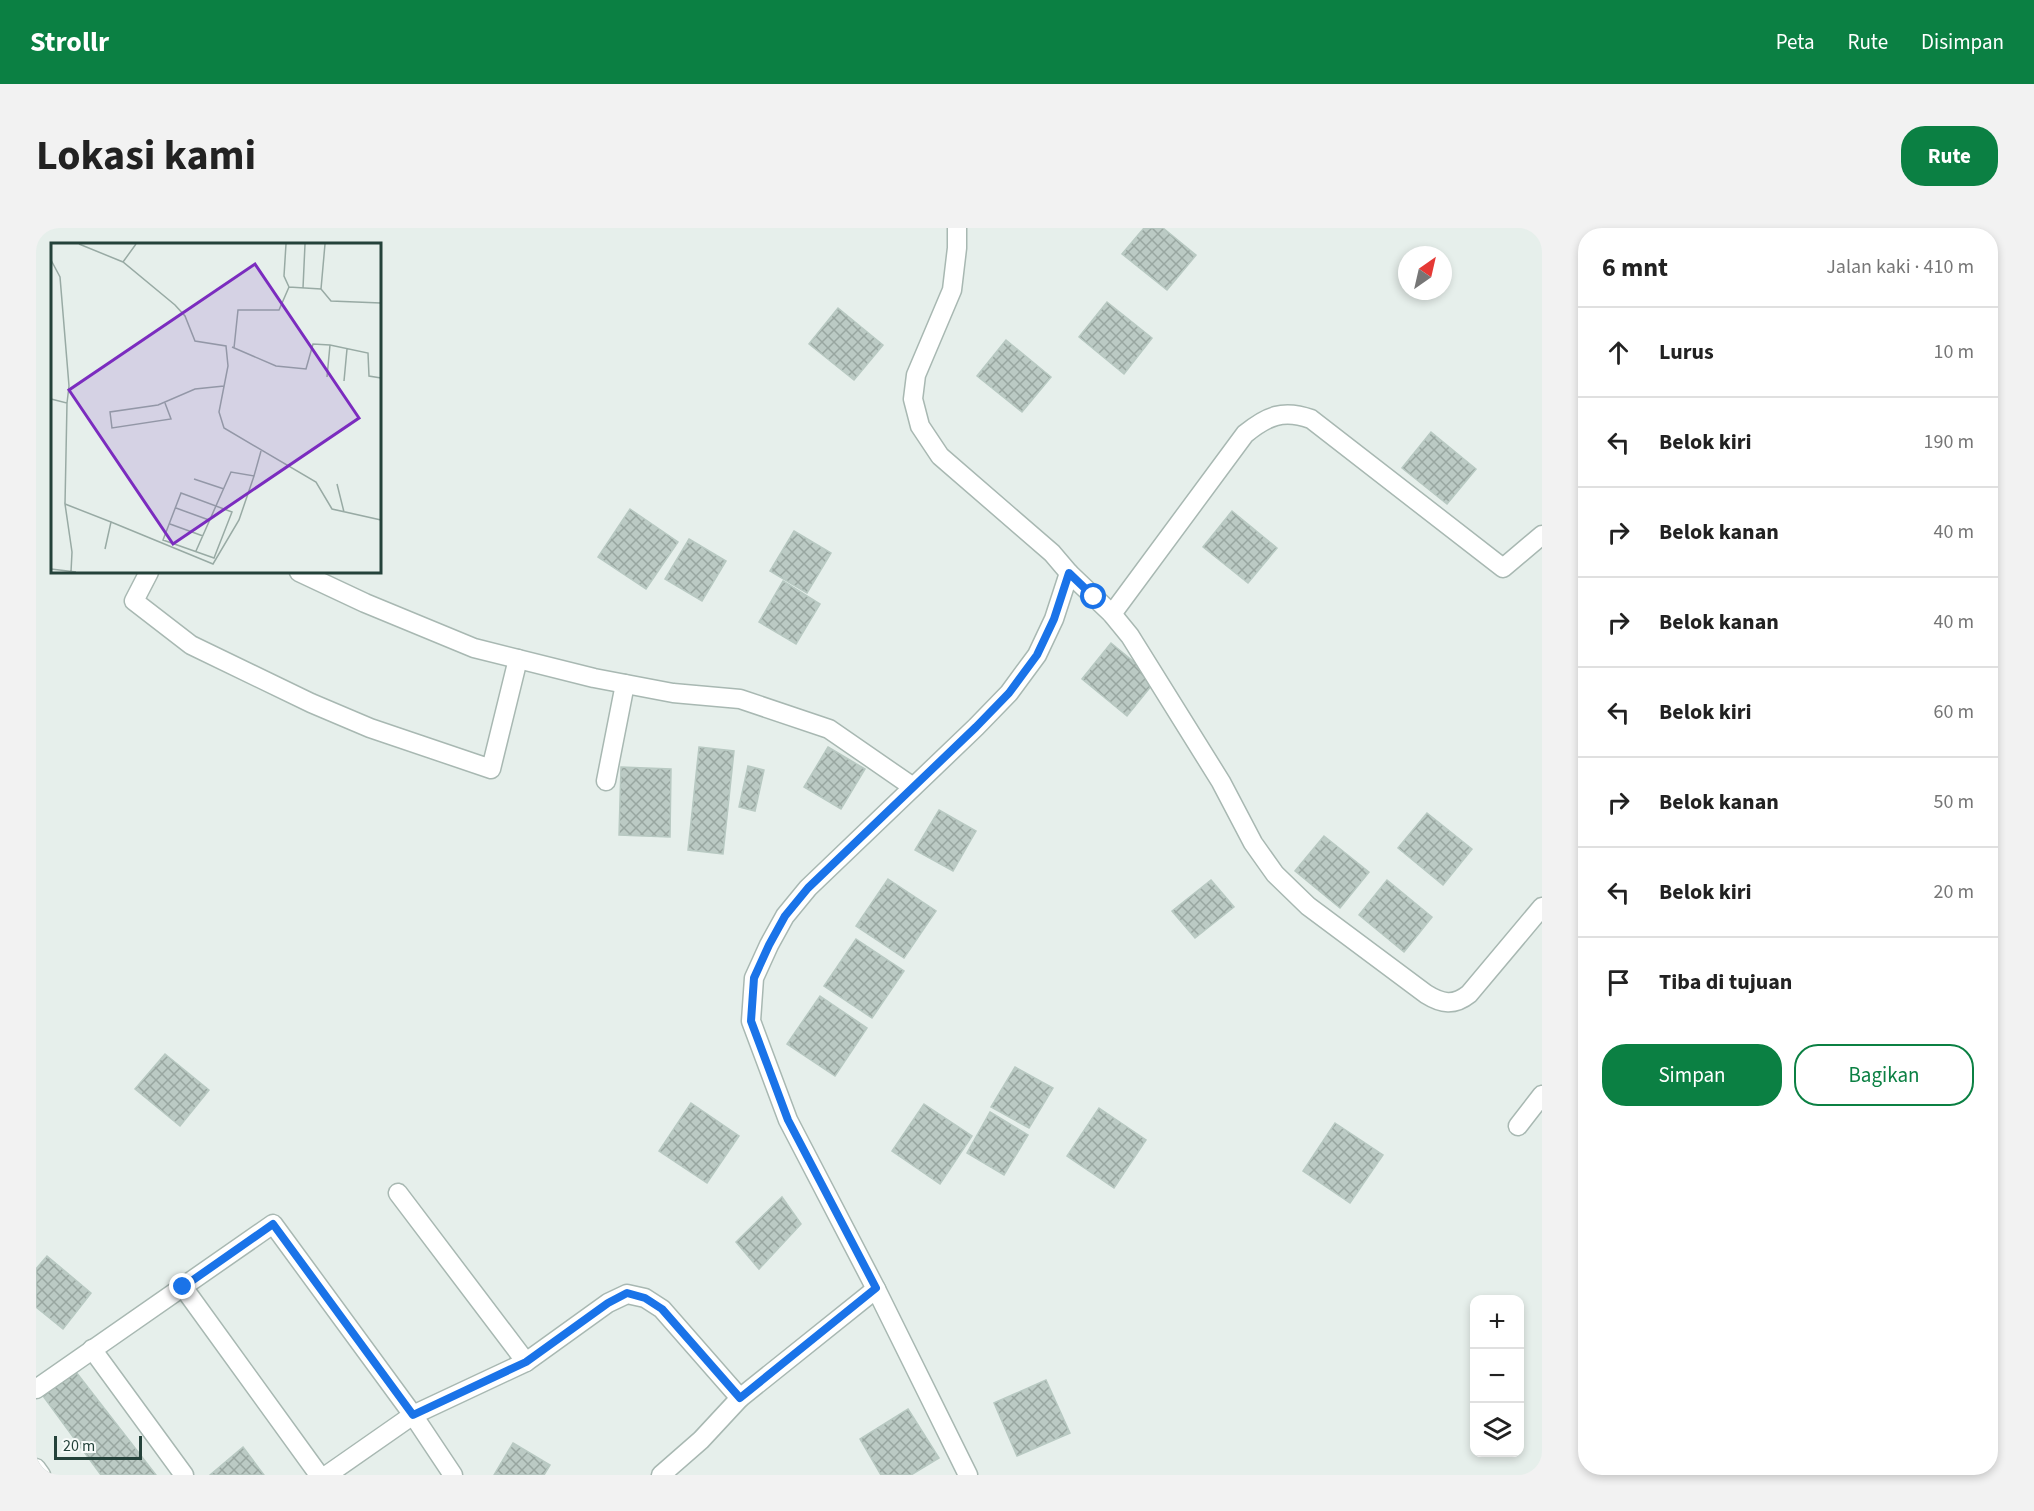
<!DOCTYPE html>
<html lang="id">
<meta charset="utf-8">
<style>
:root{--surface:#fff;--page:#f2f2f2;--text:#222;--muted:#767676;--line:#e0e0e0;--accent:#0b8043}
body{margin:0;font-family:"Source Sans 3",sans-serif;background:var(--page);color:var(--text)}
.controls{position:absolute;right:18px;bottom:18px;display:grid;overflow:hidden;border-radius:12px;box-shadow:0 3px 9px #0003}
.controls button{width:54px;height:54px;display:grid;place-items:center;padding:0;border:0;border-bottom:2px solid var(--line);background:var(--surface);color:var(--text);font:30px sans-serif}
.compass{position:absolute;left:1362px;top:18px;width:54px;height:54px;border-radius:50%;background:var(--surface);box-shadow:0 3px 9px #0003;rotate:34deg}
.scale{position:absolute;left:18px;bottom:15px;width:88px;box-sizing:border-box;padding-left:6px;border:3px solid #24423a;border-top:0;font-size:16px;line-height:21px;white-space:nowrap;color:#24423a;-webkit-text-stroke:4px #f7fbf9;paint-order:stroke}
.stop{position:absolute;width:18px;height:18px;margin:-14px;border:4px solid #1a73e8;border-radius:50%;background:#fff}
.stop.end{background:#1a73e8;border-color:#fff;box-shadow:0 2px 6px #0008}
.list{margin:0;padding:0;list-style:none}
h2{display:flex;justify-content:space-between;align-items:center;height:78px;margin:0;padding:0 24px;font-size:26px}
h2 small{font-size:20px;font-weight:400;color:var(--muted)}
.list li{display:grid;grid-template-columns:39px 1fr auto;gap:18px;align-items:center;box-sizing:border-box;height:90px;padding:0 24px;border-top:2px solid var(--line)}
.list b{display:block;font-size:22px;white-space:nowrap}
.list em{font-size:20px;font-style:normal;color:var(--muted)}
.actions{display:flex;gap:12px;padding:18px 24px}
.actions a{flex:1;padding:14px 0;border:2px solid var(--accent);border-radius:24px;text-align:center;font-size:21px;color:var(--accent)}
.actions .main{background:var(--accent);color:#fff}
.icon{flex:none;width:33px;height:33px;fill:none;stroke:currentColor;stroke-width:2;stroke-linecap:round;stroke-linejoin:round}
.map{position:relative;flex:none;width:1506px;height:1247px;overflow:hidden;border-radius:24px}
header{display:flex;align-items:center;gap:36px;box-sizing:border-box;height:84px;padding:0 30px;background:var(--accent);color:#fff}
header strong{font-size:28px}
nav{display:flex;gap:33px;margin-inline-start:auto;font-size:21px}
.intro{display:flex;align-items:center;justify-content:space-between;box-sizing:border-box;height:144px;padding:0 36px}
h1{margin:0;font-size:42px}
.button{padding:15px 27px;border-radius:24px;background:var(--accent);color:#fff;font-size:21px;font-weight:700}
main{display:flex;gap:36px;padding:0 36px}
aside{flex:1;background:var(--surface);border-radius:24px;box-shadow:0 3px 9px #0003}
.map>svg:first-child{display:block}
.building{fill:url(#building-cross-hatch);stroke:#b8c9c2;stroke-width:1.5}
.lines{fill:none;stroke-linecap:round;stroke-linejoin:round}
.minor-casing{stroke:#a8b8b2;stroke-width:21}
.minor{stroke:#fff;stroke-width:18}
.route{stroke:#1a73e8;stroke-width:8}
.inset-road{fill:none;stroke:#98aaa4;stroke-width:1.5}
.view{fill:#7b2cbf;fill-opacity:0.15;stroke:#7b2cbf;stroke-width:3}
.inset-edge{fill:none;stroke:#24423a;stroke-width:3}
</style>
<header>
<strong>Strollr</strong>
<nav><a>Peta</a><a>Rute</a><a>Disimpan</a></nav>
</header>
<div class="intro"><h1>Lokasi kami</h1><a class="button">Rute</a></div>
<main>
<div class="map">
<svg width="1506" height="1247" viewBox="0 0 1506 1247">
<defs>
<pattern id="building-cross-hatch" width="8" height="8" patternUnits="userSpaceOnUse" patternTransform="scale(1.5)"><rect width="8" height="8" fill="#bbcac4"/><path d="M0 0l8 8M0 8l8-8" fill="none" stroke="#98a6a0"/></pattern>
</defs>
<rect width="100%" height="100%" fill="#e6efeb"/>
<g class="building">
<polygon points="1108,0 1127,0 1160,27 1131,62 1086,26"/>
<polygon points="1071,74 1116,110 1088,146 1043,109"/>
<polygon points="802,80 847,117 818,152 773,116"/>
<polygon points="970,112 1015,149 986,184 941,148"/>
<polygon points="1395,204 1440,241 1411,276 1366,240"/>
<polygon points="594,281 642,314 610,361 562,329"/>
<polygon points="1196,283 1241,320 1212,355 1167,319"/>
<polygon points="758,303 795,325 771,365 734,343"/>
<polygon points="653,311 690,333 666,373 629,351"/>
<polygon points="747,353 784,376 760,416 723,394"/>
<polygon points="1075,415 1120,452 1091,488 1046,451"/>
<polygon points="663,519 698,523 687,626 652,622"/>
<polygon points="792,519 829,541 805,581 768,559"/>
<polygon points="712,538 728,542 719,583 703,579"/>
<polygon points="585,539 635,541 634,609 583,607"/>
<polygon points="903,582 940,603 917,643 879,622"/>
<polygon points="1391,585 1436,621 1407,657 1362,620"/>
<polygon points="1288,608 1333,644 1304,680 1259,643"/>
<polygon points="852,651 900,683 868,730 820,698"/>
<polygon points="1175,652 1198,679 1159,710 1136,683"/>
<polygon points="1351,652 1396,689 1368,724 1323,687"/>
<polygon points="820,711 868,743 836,790 788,758"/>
<polygon points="784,768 831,800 799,848 751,816"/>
<polygon points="129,826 173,862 144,898 99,861"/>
<polygon points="979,839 1017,860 993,900 955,879"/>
<polygon points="655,875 703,908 671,955 623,923"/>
<polygon points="888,876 936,908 904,956 856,923"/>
<polygon points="1063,880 1110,912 1078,960 1031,928"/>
<polygon points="954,884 992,907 968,947 931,925"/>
<polygon points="1299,895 1347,927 1314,975 1267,943"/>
<polygon points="746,969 765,996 723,1041 700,1014"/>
<polygon points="11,1028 55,1065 27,1101 0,1079 0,1041"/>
<polygon points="40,1144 120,1247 65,1247 7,1168"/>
<polygon points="1010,1152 1034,1205 981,1228 958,1175"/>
<polygon points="872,1181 903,1230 875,1247 845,1247 824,1211"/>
<polygon points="477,1215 514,1237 508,1247 458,1247"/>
<polygon points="207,1219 228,1247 174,1247"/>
</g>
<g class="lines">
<g class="minor-casing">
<g id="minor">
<polyline points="921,0 921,20 916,62 880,147 877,171 884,198 904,228 1016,325 1033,345 1018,391 1001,427 973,465 940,499 772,660 749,688 733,717 718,750 715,793 752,892 840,1061 932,1247"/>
<polyline points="113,344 98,373 155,417 275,475 334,500 455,541 482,431"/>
<polyline points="263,344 329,375 438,420 558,450 637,465 704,471 793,501 877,559"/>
<path d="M1033,345l43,41 18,22 91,146 32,61 22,31 33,32 118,88c16,10 28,12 43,0l73,-87"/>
<path d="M1076,386l133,-180c22,-18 38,-25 66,-15l192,149 39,-33"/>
<polyline points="570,553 589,456"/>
<polyline points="1482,898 1506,867"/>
<polyline points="362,965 490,1134"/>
<polyline points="147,1059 283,1247"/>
<polyline points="56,1121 148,1247"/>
<polyline points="0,1161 237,996 377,1187 417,1247"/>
<polyline points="0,1240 5,1247"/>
<polyline points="291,1247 377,1187 490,1134 572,1075 591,1066 609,1070 626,1081 704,1170 840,1061"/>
<polyline points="625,1247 665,1212 704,1170"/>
</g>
</g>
<use href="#minor" class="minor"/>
</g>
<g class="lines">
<polyline class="route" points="147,1059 237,996 377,1187 490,1134 572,1075 591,1065 609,1070 626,1081 704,1170 840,1060 752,892 715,793 718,750 733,717 749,688 772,660 940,499 973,465 1001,427 1018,391 1033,345 1058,369"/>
</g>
<g transform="translate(15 15)">
<rect width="330" height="330" fill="#e6efeb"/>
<path class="inset-road" d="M28,1l44,18 52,43 10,11 10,25 31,5 2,20 -9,46 5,16 92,54 16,27 49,11M235,1l-2,32 5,11M0,17l9,17 9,109 -2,17M72,19l13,-18M252,45l2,-44M270,46l4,-45M181,104l44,19 30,3 7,-25 17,1 38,8 1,23 12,2M183,105l4,-38h41l10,-23 32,2 10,12 50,2M276,134l3,-32M293,138l3,-32M0,156l16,4 -2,101M114,160l6,16 -59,9 -2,-16 48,-7 37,-16 29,-3M143,236l30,10M286,241l7,28M130,250l51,19 -18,46 -51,-18zM125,265l33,12M60,279l102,42 26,-44 15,-44M119,281l33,12M145,308l35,-79 23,4 7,-25M0,326l25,3M20,329l1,-20 -7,-48 46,18 -6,27"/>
<path class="view" d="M204,21l104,154 -186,126 -104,-154z"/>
<rect width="330" height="330" class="inset-edge"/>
</g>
</svg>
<div class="controls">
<button>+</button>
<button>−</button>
<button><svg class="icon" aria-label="layers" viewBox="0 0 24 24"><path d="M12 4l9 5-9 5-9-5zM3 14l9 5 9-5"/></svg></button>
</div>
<svg class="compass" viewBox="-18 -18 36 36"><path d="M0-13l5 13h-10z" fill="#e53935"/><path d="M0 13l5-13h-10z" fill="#767676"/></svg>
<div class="scale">20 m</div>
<div class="stop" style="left:1058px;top:369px"></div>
<div class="stop end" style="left:147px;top:1059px"></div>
</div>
<aside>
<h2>6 mnt<small>Jalan kaki · 410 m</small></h2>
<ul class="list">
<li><svg class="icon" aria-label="ahead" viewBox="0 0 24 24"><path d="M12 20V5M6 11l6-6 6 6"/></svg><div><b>Lurus</b></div><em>10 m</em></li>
<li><svg class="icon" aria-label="left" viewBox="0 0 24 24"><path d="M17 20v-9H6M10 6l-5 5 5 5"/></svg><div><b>Belok kiri</b></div><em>190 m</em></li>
<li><svg class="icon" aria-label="right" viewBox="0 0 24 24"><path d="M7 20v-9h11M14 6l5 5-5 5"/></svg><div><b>Belok kanan</b></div><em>40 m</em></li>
<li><svg class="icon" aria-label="right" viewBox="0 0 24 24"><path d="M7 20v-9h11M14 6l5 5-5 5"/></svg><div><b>Belok kanan</b></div><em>40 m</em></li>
<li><svg class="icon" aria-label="left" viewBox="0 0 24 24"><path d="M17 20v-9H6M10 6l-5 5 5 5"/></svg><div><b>Belok kiri</b></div><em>60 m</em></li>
<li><svg class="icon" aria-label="right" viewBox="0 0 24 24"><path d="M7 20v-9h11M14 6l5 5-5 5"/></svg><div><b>Belok kanan</b></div><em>50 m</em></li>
<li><svg class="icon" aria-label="left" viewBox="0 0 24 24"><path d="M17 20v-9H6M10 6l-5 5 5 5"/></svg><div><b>Belok kiri</b></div><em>20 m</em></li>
<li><svg class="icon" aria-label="arrive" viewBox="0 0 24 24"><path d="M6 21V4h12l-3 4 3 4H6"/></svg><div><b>Tiba di tujuan</b></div></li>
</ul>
<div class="actions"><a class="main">Simpan</a><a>Bagikan</a></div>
</aside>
</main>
